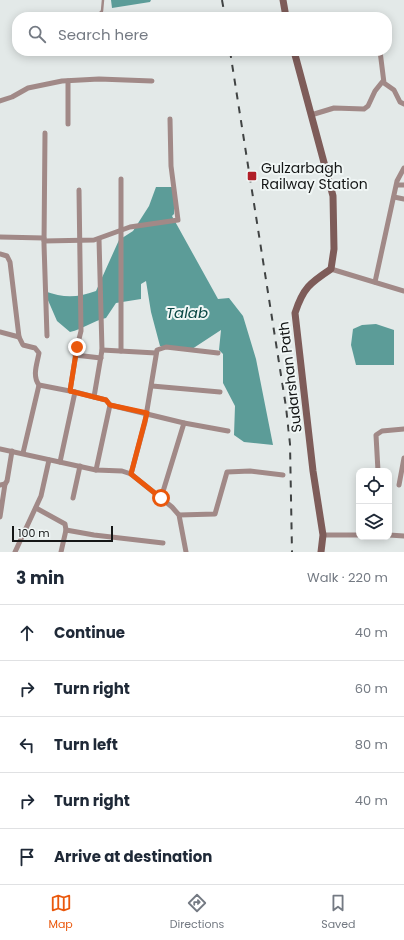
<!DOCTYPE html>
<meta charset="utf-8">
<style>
:root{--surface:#fff;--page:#f6f6f7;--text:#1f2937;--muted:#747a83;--line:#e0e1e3;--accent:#ea580c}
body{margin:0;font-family:Poppins,sans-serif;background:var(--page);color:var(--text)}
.controls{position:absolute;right:12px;bottom:12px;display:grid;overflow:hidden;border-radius:8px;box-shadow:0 2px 10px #0003}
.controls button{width:36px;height:36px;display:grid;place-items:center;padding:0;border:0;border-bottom:1px solid var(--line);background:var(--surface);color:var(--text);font:20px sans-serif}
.scale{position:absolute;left:12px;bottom:10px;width:101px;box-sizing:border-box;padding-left:4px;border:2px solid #141616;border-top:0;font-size:11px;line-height:14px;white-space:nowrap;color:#141616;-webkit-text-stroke:3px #f0f6f5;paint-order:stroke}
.stop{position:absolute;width:12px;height:12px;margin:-9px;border:3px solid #ea580c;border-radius:50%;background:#fff}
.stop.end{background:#ea580c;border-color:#fff;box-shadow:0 1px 4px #0008}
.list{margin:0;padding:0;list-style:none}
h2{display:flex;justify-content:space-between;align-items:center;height:52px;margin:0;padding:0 16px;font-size:17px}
h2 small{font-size:13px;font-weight:400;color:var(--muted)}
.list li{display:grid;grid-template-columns:26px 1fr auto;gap:12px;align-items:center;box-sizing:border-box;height:56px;padding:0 16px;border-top:1px solid var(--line)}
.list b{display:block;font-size:15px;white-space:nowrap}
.list em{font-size:13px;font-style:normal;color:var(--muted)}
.icon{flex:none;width:22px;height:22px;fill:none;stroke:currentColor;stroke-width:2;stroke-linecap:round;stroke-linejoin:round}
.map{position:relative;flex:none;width:404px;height:552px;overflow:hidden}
.search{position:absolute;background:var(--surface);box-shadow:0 2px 10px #0003;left:12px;right:12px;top:12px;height:44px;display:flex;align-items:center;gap:10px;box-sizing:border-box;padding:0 14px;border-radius:16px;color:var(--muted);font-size:15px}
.sheet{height:332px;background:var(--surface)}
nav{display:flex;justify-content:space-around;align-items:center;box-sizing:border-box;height:56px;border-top:1px solid var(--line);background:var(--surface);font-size:11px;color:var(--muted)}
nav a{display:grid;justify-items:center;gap:2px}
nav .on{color:var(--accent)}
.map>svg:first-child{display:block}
.water{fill:#5c9c98}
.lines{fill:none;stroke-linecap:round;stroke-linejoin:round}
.service{stroke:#a18987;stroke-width:2.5}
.minor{stroke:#a18987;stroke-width:5}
.secondary{stroke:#7e5c59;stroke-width:7}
.rail{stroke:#404343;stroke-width:2;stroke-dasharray:7 7;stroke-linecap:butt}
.route{stroke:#ea580c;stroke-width:5}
.poi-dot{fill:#b11f28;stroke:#f0f6f5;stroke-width:1.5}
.labels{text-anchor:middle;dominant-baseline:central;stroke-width:4;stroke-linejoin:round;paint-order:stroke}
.poi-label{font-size:14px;fill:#141616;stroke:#f0f6f5;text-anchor:start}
.street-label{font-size:14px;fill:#141616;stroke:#f0f6f5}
.water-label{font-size:15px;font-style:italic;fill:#0a4744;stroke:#f0f6f5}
</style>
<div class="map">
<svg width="404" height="552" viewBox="0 0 404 552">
<rect width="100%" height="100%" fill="#e3e9e8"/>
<g class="water">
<polygon points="111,0 151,0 150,2 112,8"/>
<path d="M156,187h18v27l-2,2 46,83 11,-1 14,18 13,43 17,86 -29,-3 -10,-7 1,-29 -12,-23v-29l-4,-4 2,-20 -29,19 -32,-3 -9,-34 -5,-31 -5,3v15l-25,4 -10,15c-13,3 -23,11 -36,14l-13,-11 -13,-30c20,7 32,7 52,0l23,-51 14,-9 16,-25z"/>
<polygon points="376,324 394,330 394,365 356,365 351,345 353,329 362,325"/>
</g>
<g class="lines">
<polyline class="service" points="96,17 102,11 103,0"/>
<g class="minor">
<polyline points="380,51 384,83 394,90 400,102 404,104"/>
<polyline points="0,101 12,97 28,88 62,81 99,79 152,81"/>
<polyline points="311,115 334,108 364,109 368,106 375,91 383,81"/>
<polyline points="68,124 68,81"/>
<polyline points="45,133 44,244 47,336"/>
<polyline points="121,179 121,351"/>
<polyline points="397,185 404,185"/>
<polyline points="394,197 404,199"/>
<polyline points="0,237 44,238"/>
<polyline points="44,241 94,240 130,227 178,220 171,166 170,119"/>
<path d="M0,254l7,2 3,6 9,75 4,8 12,3 4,5c-2,11 -7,23 0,32l36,7 -15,70"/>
<polyline points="331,269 404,291"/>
<polyline points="375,282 397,181 404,168"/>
<polyline points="0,332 19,337"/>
<polyline points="102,350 156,353"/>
<polyline points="75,355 101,358"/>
<polyline points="152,386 220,392"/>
<polyline points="70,391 77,347 81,331 79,190"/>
<polyline points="75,392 106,400 110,405"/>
<polyline points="94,397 102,350 99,239"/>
<polyline points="0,449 96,470 122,471 131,474 172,507 179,515 186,552"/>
<polyline points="23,453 39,385"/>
<polyline points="96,470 110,405 184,423 228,431"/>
<polyline points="378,471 376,435 382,431 404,429"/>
<polyline points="131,474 145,422 157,350 166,347 218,353"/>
<polyline points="0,485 5,484 7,481 12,451"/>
<polyline points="399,485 404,458"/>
<polyline points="73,498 80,466"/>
<polyline points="161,498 184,423"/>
<polyline points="36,508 65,524 66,530 61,552"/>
<polyline points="179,515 215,514 227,472 250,471 283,475"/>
<polyline points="0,517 5,484"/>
<polyline points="66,530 94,535 163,543"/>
<polyline points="323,535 359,535"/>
<polyline points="389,535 404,536"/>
<polyline points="15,552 41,496 49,460"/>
</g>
<g class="secondary">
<polyline points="283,0 286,17"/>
<path d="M294,51l39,145 1,53 -3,20c-21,14 -28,19 -36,44l18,158 10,64 -2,17"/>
</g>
<g class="rail">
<polyline points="222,0 225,17"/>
<polyline points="230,51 286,407 290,444 292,552"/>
</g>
</g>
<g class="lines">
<polyline class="route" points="77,347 70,391 106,400 110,405 147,413 131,474 161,498"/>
</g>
<rect class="poi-dot" x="247" y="171" width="10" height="10" rx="2"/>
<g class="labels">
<g class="poi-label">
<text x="261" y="168">Gulzarbagh<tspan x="261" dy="16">Railway Station</tspan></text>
</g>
<g class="street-label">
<text transform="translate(290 377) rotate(-97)">Sudarshan Path</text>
</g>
<g class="water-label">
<text x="187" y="312">Talab</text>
</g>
</g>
</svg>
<div class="controls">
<button><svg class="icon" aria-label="locate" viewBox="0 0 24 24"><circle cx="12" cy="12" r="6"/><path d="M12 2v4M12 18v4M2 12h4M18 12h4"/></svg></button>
<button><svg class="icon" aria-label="layers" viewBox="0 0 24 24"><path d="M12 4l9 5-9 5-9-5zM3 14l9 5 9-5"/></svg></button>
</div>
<div class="scale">100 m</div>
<div class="stop" style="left:161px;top:498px"></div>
<div class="stop end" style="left:77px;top:347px"></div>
<div class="search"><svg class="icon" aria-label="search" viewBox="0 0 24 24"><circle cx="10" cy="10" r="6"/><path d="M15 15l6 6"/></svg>Search here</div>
</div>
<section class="sheet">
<h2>3 min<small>Walk · 220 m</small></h2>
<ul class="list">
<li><svg class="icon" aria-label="ahead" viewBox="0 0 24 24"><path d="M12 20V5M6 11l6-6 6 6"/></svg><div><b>Continue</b></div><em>40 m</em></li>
<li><svg class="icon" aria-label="right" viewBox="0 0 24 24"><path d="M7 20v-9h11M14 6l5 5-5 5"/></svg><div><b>Turn right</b></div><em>60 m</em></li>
<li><svg class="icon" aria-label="left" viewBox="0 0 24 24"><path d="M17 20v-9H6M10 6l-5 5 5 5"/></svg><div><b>Turn left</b></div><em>80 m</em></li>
<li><svg class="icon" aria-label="right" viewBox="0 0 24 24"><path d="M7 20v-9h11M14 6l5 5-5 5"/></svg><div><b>Turn right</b></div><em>40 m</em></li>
<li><svg class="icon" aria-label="arrive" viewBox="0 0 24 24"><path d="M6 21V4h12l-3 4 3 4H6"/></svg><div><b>Arrive at destination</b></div></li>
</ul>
</section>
<nav>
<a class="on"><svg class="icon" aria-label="map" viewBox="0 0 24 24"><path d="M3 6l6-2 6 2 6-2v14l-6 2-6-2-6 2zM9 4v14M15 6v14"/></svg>Map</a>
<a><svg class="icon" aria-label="directions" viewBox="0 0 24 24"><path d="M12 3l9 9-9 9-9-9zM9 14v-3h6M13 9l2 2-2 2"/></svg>Directions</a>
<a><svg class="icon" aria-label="saved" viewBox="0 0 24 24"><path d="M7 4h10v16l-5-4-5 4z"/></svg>Saved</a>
</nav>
